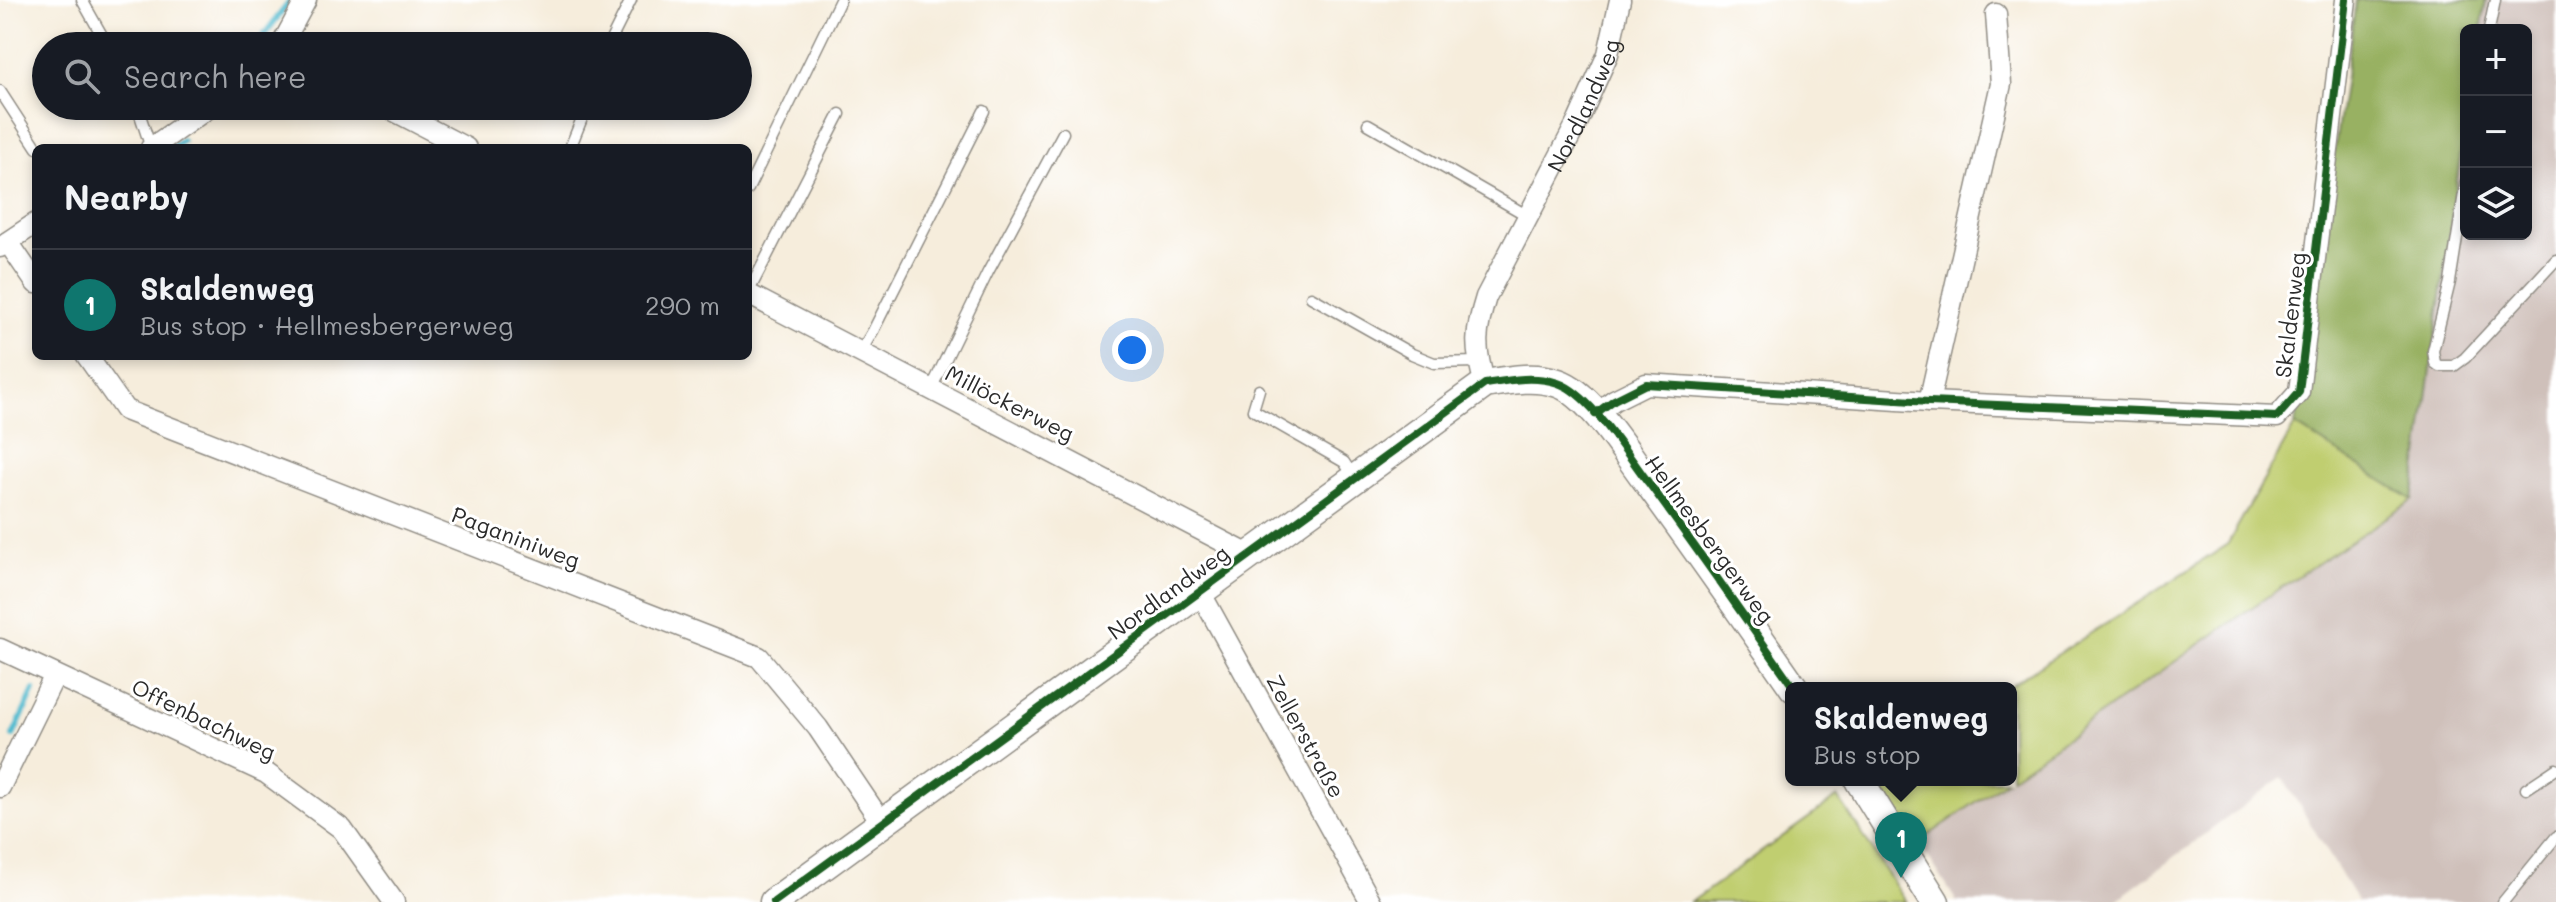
<!DOCTYPE html>
<meta charset="utf-8">
<style>
:root{--surface:#171b24;--page:#242831;--text:#f1f3f6;--muted:#9ea1a6;--line:#363941;--accent:#0f766e}
body{margin:0;font-family:Mali,sans-serif;background:var(--page);color:var(--text)}
.controls{position:absolute;right:24px;top:24px;display:grid;overflow:hidden;border-radius:12px;box-shadow:0 4px 12px #0003}
.controls button{width:72px;height:72px;display:grid;place-items:center;padding:0;border:0;border-bottom:2px solid var(--line);background:var(--surface);color:var(--text);font:40px sans-serif}
.you{position:absolute;left:1132px;top:350px;width:28px;height:28px;margin:-20px;border:6px solid #fff;border-radius:50%;background:#1a73e8;box-shadow:0 0 0 12px #1a73e833}
.badge{display:grid;place-items:center;width:52px;height:52px;border-radius:50%;background:var(--accent);color:#fff;font-size:26px;font-weight:700}
.pin{position:absolute;translate:-50% -66px;filter:drop-shadow(0 2px 4px #0008)}
.pin::after{content:'';position:absolute;top:42px;width:28px;height:24px;background:inherit;clip-path:polygon(0 0,100% 0,50% 100%)}
.popup{position:absolute;left:1785px;top:682px;width:232px;height:104px;box-sizing:border-box;display:grid;place-content:center;border-radius:12px;background:var(--surface);filter:drop-shadow(0 2px 6px #0005);font-size:26px;white-space:nowrap;color:var(--muted)}
.popup b{font-size:30px;color:var(--text)}
.popup::after{content:'';position:absolute;left:50%;top:100%;margin-left:-16px;border:16px solid transparent;border-top-color:var(--surface)}
.list{margin:0;padding:0;list-style:none}
h2{display:flex;justify-content:space-between;align-items:center;height:104px;margin:0;padding:0 32px;font-size:34px}
h2 small{font-size:26px;font-weight:400;color:var(--muted)}
.list li{display:grid;grid-template-columns:52px 1fr auto;gap:24px;align-items:center;box-sizing:border-box;height:112px;padding:0 32px;border-top:2px solid var(--line)}
.list b{display:block;font-size:30px;white-space:nowrap}
.list p{margin:0;font-size:26px;white-space:nowrap;color:var(--muted)}
.list em{font-size:26px;font-style:normal;color:var(--muted)}
.icon{flex:none;width:44px;height:44px;fill:none;stroke:currentColor;stroke-width:2;stroke-linecap:round;stroke-linejoin:round}
.map{position:relative;flex:none;width:2556px;height:902px;overflow:hidden}
.search{position:absolute;background:var(--surface);box-shadow:0 4px 12px #0003;left:32px;top:32px;width:720px;height:88px;display:flex;align-items:center;gap:20px;box-sizing:border-box;padding:0 28px;border-radius:44px;color:var(--muted);font-size:30px}
.panel{position:absolute;background:var(--surface);box-shadow:0 4px 12px #0003;left:32px;top:144px;width:720px;height:216px;border-radius:12px}
.map>svg:first-child{display:block}
.industrial{fill:#cfc0ba}
.green{fill:#c0ce70;stroke:#767c4e;stroke-width:2}
.forest{fill:#98b162;stroke:#626e46;stroke-width:2}
.lines{fill:none;stroke-linecap:round;stroke-linejoin:round}
.stream{stroke:#52bbcf;stroke-width:6}
.lane-casing{stroke:#908c84;stroke-width:13}
.street-casing{stroke:#908c84;stroke-width:23}
.secondary-casing{stroke:#908c84;stroke-width:31}
.lane{stroke:#fff;stroke-width:10}
.street{stroke:#fff;stroke-width:20}
.secondary{stroke:#fff;stroke-width:28}
.cycleway-casing{stroke:#fff;stroke-width:13}
.cycleway{stroke:#1b5e20;stroke-width:8}
.labels{text-anchor:middle;dominant-baseline:central;stroke-width:6;stroke-linejoin:round;paint-order:stroke}
.street-label{font-size:22px;fill:#2b2b2b;stroke:#fff}
</style>
<div class="map">
<svg width="2556" height="902" viewBox="0 0 2556 902">
<rect width="100%" height="100%" fill="#fff"/>
<filter id="ink" filterUnits="userSpaceOnUse"><feTurbulence type="fractalNoise" baseFrequency=".0125" numOctaves="2"/><feDisplacementMap in="SourceGraphic" scale="16" xChannelSelector="R" yChannelSelector="G"/><feConvolveMatrix kernelMatrix="1 2 1 2 8 2 1 2 1" color-interpolation-filters="sRGB"/></filter>
<filter id="wash" filterUnits="userSpaceOnUse"><feTurbulence type="fractalNoise" baseFrequency=".006" numOctaves="4" result="noise"/><feDisplacementMap in="SourceGraphic" scale="32" xChannelSelector="R" yChannelSelector="G"/><feGaussianBlur stdDeviation="1.8" result="paint"/><feColorMatrix in="noise" values="0 0 0 0 0 0 0 0 0 0 0 0 0 0 0 0 0 1.4 0 .05"/><feComposite in="paint" operator="in"/></filter>
<g filter="url(#wash)">
<rect width="100%" height="100%" fill="#f6eddc"/>
<polygon class="industrial" points="2486,0 2556,0 2556,902 2358,902 2282,777 2114,902 1957,902 1919,842 2007,780 2011,780 2011,777 2271,594 2413,500 2466,114 2466,234 2526,234 2526,30 2481,30"/>
<g class="green">
<polygon points="2295,425 2413,500 2271,594 2011,777 2011,688 2006,688 2227,545"/>
<polygon points="1874,780 2007,780 1919,842"/>
<polygon points="1838,797 1906,902 1691,902"/>
</g>
<polygon class="forest" points="2356,0 2486,0 2481,30 2466,30 2466,114 2413,500 2295,425"/>
<g class="lines">
<g class="stream">
<polyline points="257,44 291,0"/>
<polyline points="171,148 182,141"/>
<polyline points="13,736 34,690"/>
</g>
</g>
</g>
<g filter="url(#ink)">
<g class="lines">
<g class="lane-casing">
<g id="lane">
<polyline points="82,0 108,46"/>
<polyline points="2489,30 2495,0"/>
<polyline points="608,46 631,0"/>
<polyline points="0,91 37,148"/>
<polyline points="137,106 151,148"/>
<polyline points="1368,124 1528,216"/>
<polyline points="570,148 587,106"/>
<polyline points="2466,181 2450,282 2433,351 2435,363 2439,366 2454,366 2465,358 2556,260"/>
<polyline points="748,189 840,0"/>
<polyline points="748,293 840,114"/>
<polyline points="1311,297 1412,354 1434,363 1478,362"/>
<polyline points="860,353 873,331 984,111"/>
<polyline points="931,389 988,272 1063,133"/>
<polyline points="1259,390 1253,410 1344,462 1354,477"/>
<polyline points="2526,789 2556,769"/>
<polyline points="2503,902 2556,837"/>
</g>
</g>
<g class="street-casing">
<g id="street">
<polyline points="281,46 306,0"/>
<polyline points="385,106 466,148"/>
<polyline points="151,148 211,106"/>
<polyline points="8,242 36,283"/>
<polyline points="0,247 36,223"/>
<polyline points="748,294 1249,555"/>
<polyline points="87,356 125,410 759,657 818,728 882,823"/>
<path id="s1" d="M1485,384c-11,-36 -10,-52 1,-87l92,-176 30,-67 12,-54"/>
<polyline points="1929,402 2001,84 1996,14"/>
<polyline points="1595,414 1614,400 1646,384 1929,402 2277,417 2299,392 2346,0"/>
<polyline points="1200,592 1371,902"/>
<polyline points="0,649 266,773 342,829 394,902"/>
<polyline points="0,787 55,675"/>
</g>
</g>
<g class="secondary-casing">
<g id="secondary">
<polyline points="1859,780 1935,902"/>
<path d="M774,902l711,-518c24,-4 49,-9 73,-1 33,11 69,72 90,99 50,68 98,137 146,206"/>
</g>
</g>
<use href="#lane" class="lane"/>
<use href="#street" class="street"/>
<use href="#secondary" class="secondary"/>
<g class="cycleway-casing">
<g id="cycleway">
<polyline points="1595,414 1614,400 1646,384 1929,402 2277,417 2299,392 2346,0"/>
<path d="M774,902l711,-518c24,-4 49,-9 73,-1 33,11 69,72 90,99 50,68 98,137 146,206"/>
</g>
</g>
<use href="#cycleway" class="cycleway"/>
</g>
</g>
<g class="labels">
<g class="street-label">
<text stroke="none"><textPath href="#s1" startOffset="304">Nordlandweg</textPath></text>
<text transform="translate(2290 315) rotate(-83)">Skaldenweg</text>
<text transform="translate(1010 403) rotate(27)">Millöckerweg</text>
<text transform="translate(516 537) rotate(21)">Paganiniweg</text>
<text transform="translate(1710 539) rotate(54)">Hellmesbergerweg</text>
<text transform="translate(1168 592) rotate(-36)">Nordlandweg</text>
<text transform="translate(204 719) rotate(26)">Offenbachweg</text>
<text transform="translate(1306 736) rotate(61)">Zellerstraße</text>
</g>
</g>
</svg>
<div class="controls">
<button>+</button>
<button>−</button>
<button><svg class="icon" aria-label="layers" viewBox="0 0 24 24"><path d="M12 4l9 5-9 5-9-5zM3 14l9 5 9-5"/></svg></button>
</div>
<div class="you"></div>
<div class="pin badge" style="left:1901px;top:878px">1</div>
<div class="popup"><b>Skaldenweg</b>Bus stop</div>
<div class="search"><svg class="icon" aria-label="search" viewBox="0 0 24 24"><circle cx="10" cy="10" r="6"/><path d="M15 15l6 6"/></svg>Search here</div>
<section class="panel">
<h2>Nearby<small></small></h2>
<ul class="list">
<li><span class="badge">1</span><div><b>Skaldenweg</b><p>Bus stop · Hellmesbergerweg</p></div><em>290 m</em></li>
</ul>
</section>
</div>
